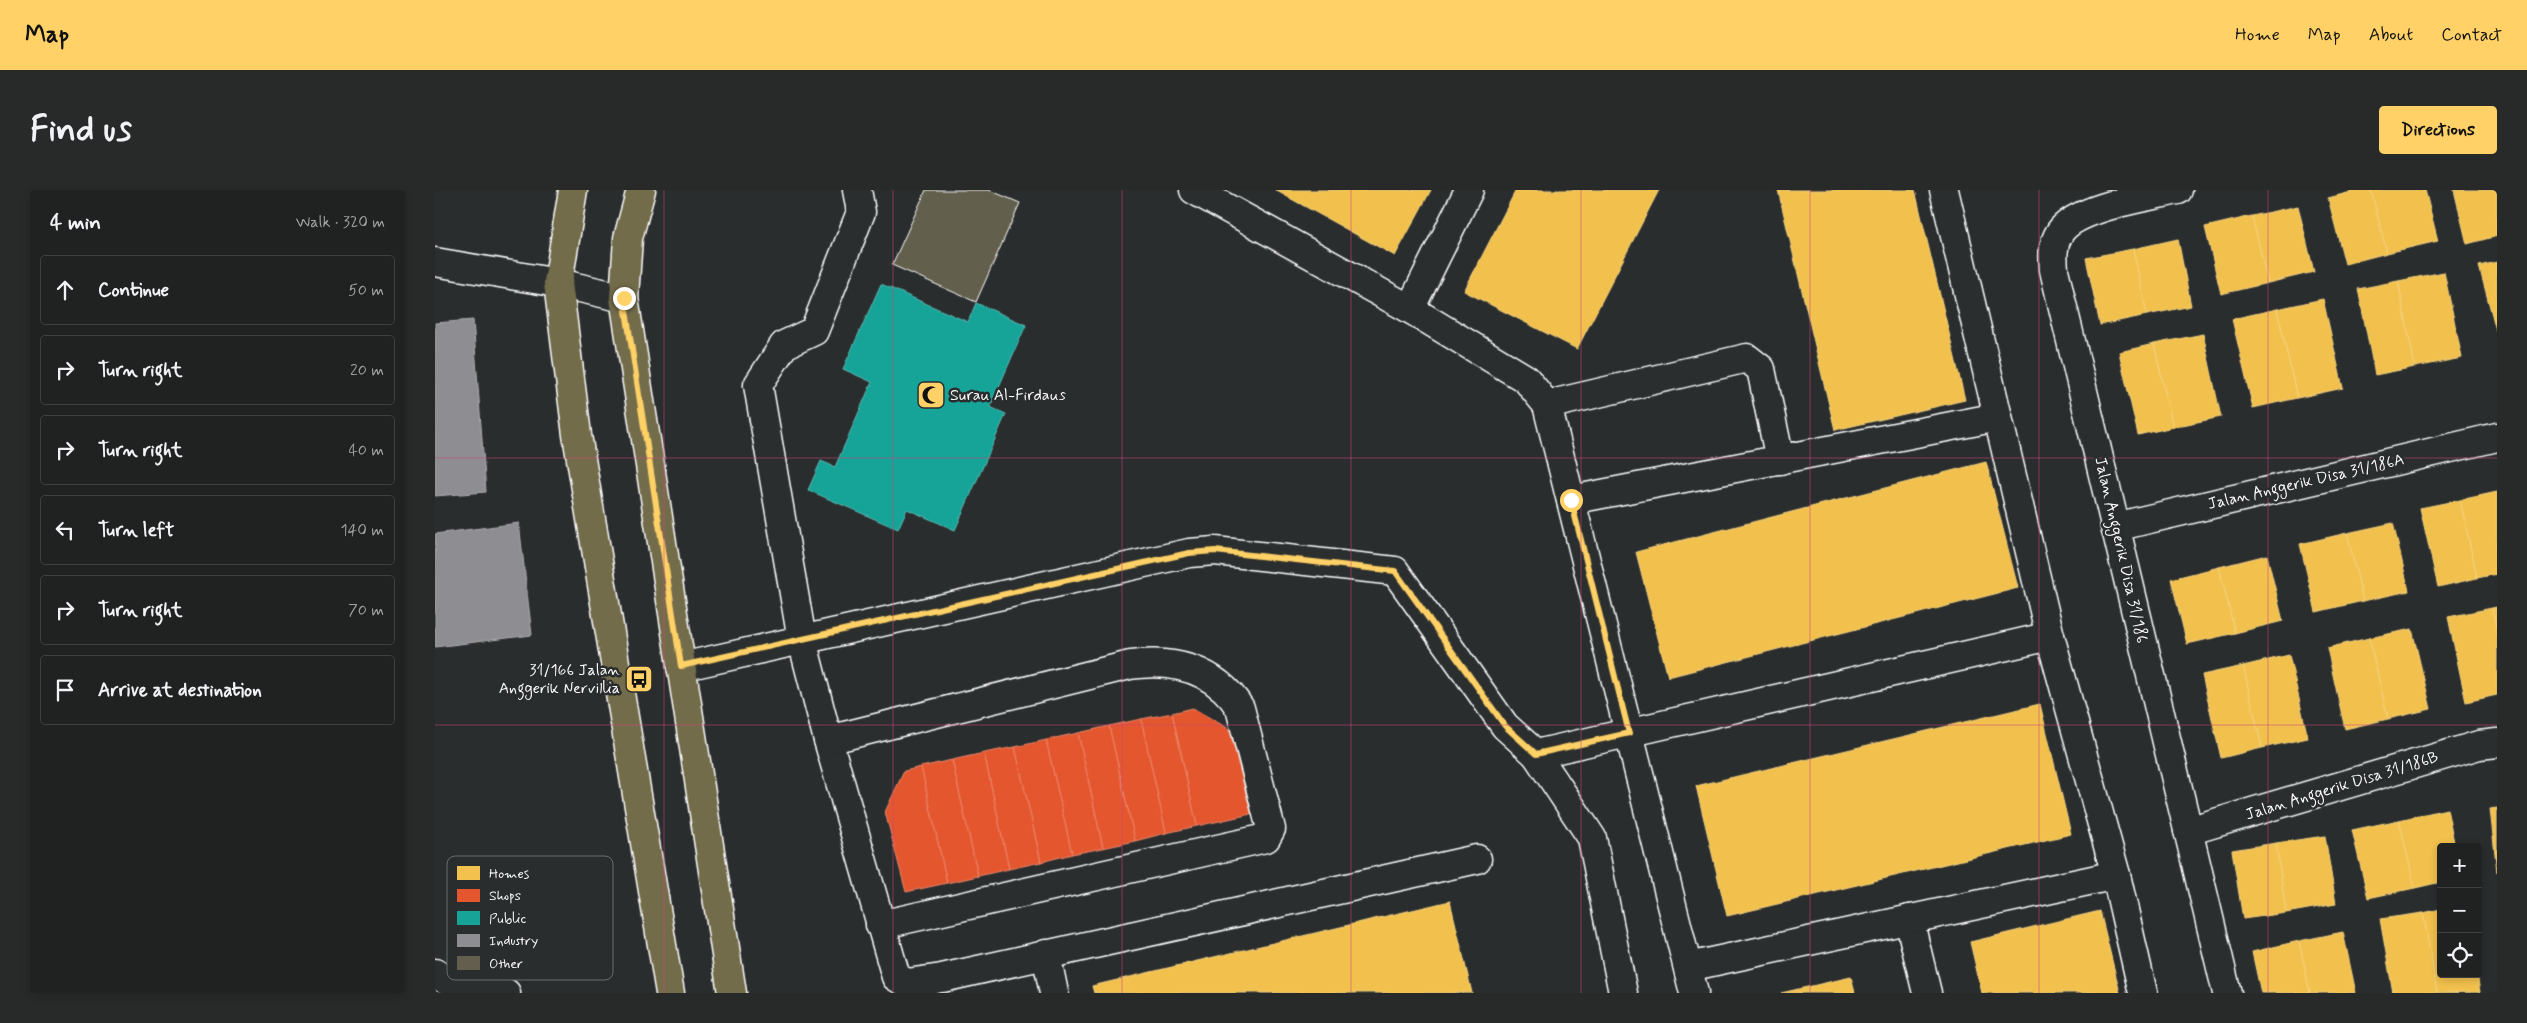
<!DOCTYPE html>
<meta charset="utf-8">
<style>
:root{--surface:#202222;--page:#282a2a;--text:#f1f3f6;--muted:#a2a4a5;--line:#3d3f40;--accent:#ffd166}
body{margin:0;font-family:Mynerve,sans-serif;background:var(--page);color:var(--text)}
.controls{position:absolute;right:15px;bottom:15px;display:grid;overflow:hidden;border-radius:5px;box-shadow:0 2px 8px #0003}
.controls button{width:45px;height:45px;display:grid;place-items:center;padding:0;border:0;border-bottom:1px solid var(--line);background:var(--surface);color:var(--text);font:25px sans-serif}
.stop{position:absolute;width:15px;height:15px;margin:-11px;border:4px solid #ffd166;border-radius:50%;background:#fff}
.stop.end{background:#ffd166;border-color:#fff;box-shadow:0 1px 5px #0008}
.list{margin:0;padding:0;list-style:none}
h2{display:flex;justify-content:space-between;align-items:center;height:65px;margin:0;padding:0 20px;font-size:21px}
h2 small{font-size:16px;font-weight:400;color:var(--muted)}
.list li{display:grid;grid-template-columns:32px 1fr auto;gap:15px;align-items:center;box-sizing:border-box;height:70px;margin:0 10px 10px;padding:0 10px;border:1px solid var(--line);border-radius:5px}
.list b{display:block;font-size:19px;white-space:nowrap}
.list em{font-size:16px;font-style:normal;color:var(--muted)}
.icon{flex:none;width:28px;height:28px;fill:none;stroke:currentColor;stroke-width:2;stroke-linecap:round;stroke-linejoin:round}
.map{position:relative;flex:none;width:2062px;height:803px;overflow:hidden;border-radius:5px}
header{display:flex;align-items:center;gap:30px;box-sizing:border-box;height:70px;padding:0 25px;background:var(--accent);color:#111}
header strong{font-size:24px}
nav{display:flex;gap:28px;margin-inline-start:auto;font-size:18px}
.intro{display:flex;align-items:center;justify-content:space-between;box-sizing:border-box;height:120px;padding:0 30px}
h1{margin:0;font-size:35px}
.button{padding:12px 22px;border-radius:5px;background:var(--accent);color:#111;font-size:18px;font-weight:700}
main{display:flex;gap:30px;padding:0 30px}
aside{flex:1;background:var(--surface);border-radius:5px;box-shadow:0 2px 8px #0003}
.map>svg:first-child{display:block}
.homes{fill:#f2c14e;stroke:#f6d483}
.shops{fill:#e4572e;stroke:#ec896d}
.public{fill:#17a398;stroke:#5dbfb7}
.industry{fill:#8d8d92;stroke:#afafb3}
.building{fill:#645e4e;stroke:#fff}
.lines{fill:none;stroke-linecap:round;stroke-linejoin:round}
.minor-casing{stroke:#fff;stroke-width:31}
.major-casing{stroke:#fff;stroke-width:31}
.minor{stroke:#2a2d2e;stroke-width:28}
.major{stroke:#736c4b;stroke-width:28}
.route{stroke:#ffd166;stroke-width:6}
.grid{fill:none;stroke:#ce467c;stroke-width:1;stroke-opacity:0.55}
.labels{text-anchor:middle;dominant-baseline:central;stroke-width:5;stroke-linejoin:round;paint-order:stroke}
.poi-label{font-size:16px;fill:#fff;stroke:#2a2d2e;text-anchor:start}
.street-label{font-size:16px;fill:#fff;stroke:#2a2d2e}
.key{fill:#2a2d2e;stroke:#6a6c6d;stroke-width:1}
.key-label{font-size:14px;fill:#fff}
</style>
<header>
<strong>Map</strong>
<nav><a>Home</a><a>Map</a><a>About</a><a>Contact</a></nav>
</header>
<div class="intro"><h1>Find us</h1><a class="button">Directions</a></div>
<main>
<aside>
<h2>4 min<small>Walk · 320 m</small></h2>
<ul class="list">
<li><svg class="icon" aria-label="ahead" viewBox="0 0 24 24"><path d="M12 20V5M6 11l6-6 6 6"/></svg><div><b>Continue</b></div><em>50 m</em></li>
<li><svg class="icon" aria-label="right" viewBox="0 0 24 24"><path d="M7 20v-9h11M14 6l5 5-5 5"/></svg><div><b>Turn right</b></div><em>20 m</em></li>
<li><svg class="icon" aria-label="right" viewBox="0 0 24 24"><path d="M7 20v-9h11M14 6l5 5-5 5"/></svg><div><b>Turn right</b></div><em>40 m</em></li>
<li><svg class="icon" aria-label="left" viewBox="0 0 24 24"><path d="M17 20v-9H6M10 6l-5 5 5 5"/></svg><div><b>Turn left</b></div><em>140 m</em></li>
<li><svg class="icon" aria-label="right" viewBox="0 0 24 24"><path d="M7 20v-9h11M14 6l5 5-5 5"/></svg><div><b>Turn right</b></div><em>70 m</em></li>
<li><svg class="icon" aria-label="arrive" viewBox="0 0 24 24"><path d="M6 21V4h12l-3 4 3 4H6"/></svg><div><b>Arrive at destination</b></div></li>
</ul>
</aside>
<div class="map">
<svg width="2062" height="803" viewBox="0 0 2062 803">
<rect width="100%" height="100%" fill="#2a2d2e"/>
<filter id="ink" filterUnits="userSpaceOnUse"><feTurbulence type="fractalNoise" baseFrequency=".02" numOctaves="2"/><feDisplacementMap in="SourceGraphic" scale="10" xChannelSelector="R" yChannelSelector="G"/><feConvolveMatrix kernelMatrix="1 2 1 2 8 2 1 2 1" color-interpolation-filters="sRGB"/></filter>
<g filter="url(#ink)">
<g class="homes">
<polygon points="840,0 996,0 960,66"/>
<polygon points="1081,0 1224,0 1142,159 1029,101"/>
<polygon points="1343,0 1480,0 1530,210 1400,240"/>
<polygon points="1924,0 1936,0 1952,63 1910,74 1893,8"/>
<polygon points="1936,0 1990,0 2003,51 1952,63"/>
<polygon points="2019,0 2062,0 2062,46 2032,54"/>
<polygon points="1863,16 1879,82 1833,93 1817,26"/>
<polygon points="1817,26 1833,93 1786,104 1770,37"/>
<polygon points="1743,49 1756,116 1712,125 1698,59"/>
<polygon points="1698,59 1712,125 1665,135 1651,68"/>
<polygon points="2062,72 2062,144 2044,76"/>
<polygon points="2009,82 2027,168 1980,177 1963,91"/>
<polygon points="1963,91 1980,177 1940,185 1923,99"/>
<polygon points="1888,109 1908,198 1862,208 1842,119"/>
<polygon points="1842,119 1862,208 1818,218 1797,129"/>
<polygon points="1768,144 1786,227 1738,237 1719,154"/>
<polygon points="1719,154 1738,237 1703,245 1684,162"/>
<polygon points="1551,272 1583,398 1233,487 1201,362"/>
<polygon points="2062,302 2062,384 2042,388 2025,310"/>
<polygon points="2025,310 2042,388 2003,397 1985,318"/>
<polygon points="1958,333 1974,401 1928,411 1912,343"/>
<polygon points="1912,343 1928,411 1881,422 1865,354"/>
<polygon points="1832,365 1848,431 1800,443 1784,377"/>
<polygon points="1784,377 1800,443 1752,454 1736,389"/>
<polygon points="2062,417 2062,441 2057,418"/>
<polygon points="2057,418 2062,441 2062,505 2031,512 2013,427"/>
<polygon points="1977,439 1996,519 1953,529 1934,448"/>
<polygon points="1934,448 1953,529 1910,539 1892,458"/>
<polygon points="1854,465 1873,548 1827,558 1808,476"/>
<polygon points="1808,476 1827,558 1786,568 1767,485"/>
<polygon points="1605,514 1636,644 1292,726 1261,596"/>
<polygon points="2062,618 2062,682 2055,619"/>
<polygon points="2012,619 2020,657 2006,657 2006,692 1980,698 1964,630"/>
<polygon points="1964,630 1980,698 1933,708 1917,640"/>
<polygon points="1890,646 1901,714 1851,723 1841,653"/>
<polygon points="1841,653 1851,723 1808,729 1797,660"/>
<polygon points="1015,711 1037,803 659,803 657,796"/>
<polygon points="2006,719 2006,784 2042,784 2045,802 2002,803 1988,723"/>
<polygon points="1665,721 1685,803 1547,803 1535,752"/>
<polygon points="1988,723 2002,803 1958,803 1945,729"/>
<polygon points="1908,742 1921,803 1875,803 1864,751"/>
<polygon points="1864,751 1875,803 1826,803 1817,762"/>
<polygon points="1416,787 1420,803 1346,803"/>
</g>
<g class="shops">
<polygon points="758,518 794,539 816,624 762,636 737,523"/>
<polygon points="737,523 762,636 731,643 706,529"/>
<polygon points="706,529 731,643 700,651 674,536"/>
<polygon points="674,536 700,651 668,658 643,543"/>
<polygon points="643,543 668,658 637,664 611,550"/>
<polygon points="611,550 637,664 606,672 580,557"/>
<polygon points="580,557 606,672 574,679 549,563"/>
<polygon points="549,563 574,679 543,686 517,570"/>
<polygon points="517,570 543,686 512,693 486,577"/>
<polygon points="486,577 512,693 471,702 450,622 469,581"/>
</g>
<polygon class="public" points="446,94 533,132 541,113 591,135 555,217 571,224 520,340 472,319 463,339 373,300 386,271 400,277 437,192 408,179"/>
<g class="industry">
<polygon points="38,130 51,302 0,306 0,133"/>
<polygon points="84,333 97,445 0,457 0,344"/>
</g>
<polygon class="building" points="491,0 554,0 585,13 541,112 457,75"/>
<g class="lines">
<g class="minor-casing">
<g id="minor">
<polyline points="422,0 426,22 379,141 349,155 323,195 367,450 393,550 461,787 472,793 507,788 1042,669"/>
<polyline points="759,0 975,119 1091,189 1112,215 1259,803"/>
<polyline points="1509,0 1615,446 1681,685 1708,803"/>
<path d="M1743,0c-30,7 -101,17 -118,42 -8,12 -7,25 -6,38l173,723"/>
<polyline points="0,72 123,93 189,108"/>
<polyline points="975,119 1034,0"/>
<polyline points="1112,215 1312,168 1326,179 1345,270"/>
<polyline points="1136,310 1563,227"/>
<polyline points="1680,337 2062,247"/>
<polyline points="246,477 754,363 780,361 960,381 1070,536 1101,564 1157,648 1188,803"/>
<path d="M393,550l302,-75c44,-6 85,4 110,43l31,121 -5,9 -386,87"/>
<polyline points="1101,564 1615,446"/>
<polyline points="1753,641 2044,555 2062,553"/>
<polyline points="1474,729 1492,803"/>
<polyline points="611,764 619,803"/>
<polyline points="1253,777 1681,685"/>
<polyline points="0,783 9,789 66,800 71,803"/>
</g>
</g>
<g class="major-casing">
<g id="major">
<polyline points="138,0 123,93 142,245 235,803"/>
<polyline points="206,0 193,48 189,108 297,803"/>
</g>
</g>
<use href="#minor" class="minor"/>
<use href="#major" class="major"/>
</g>
</g>
<g class="lines" filter="url(#ink)">
<polyline class="route" points="189,108 246,476 754,363 780,361 960,381 1070,536 1101,564 1194,543 1136,310"/>
</g>
<path class="grid" d="M229,0v803M458,0v803M687,0v803M916,0v803M1146,0v803M1375,0v803M1604,0v803M1833,0v803M0,268h2062M0,535h2062"/>
<defs>
<g id="mosque-square" transform="scale(1.4375)"><rect x="-9" y="-9" width="18" height="18" rx="4" fill="#ffd166" stroke="#2a2d2e"/><path d="M3.5-4.9A6 6 0 1 0 3.5 4.9A5 5 0 1 1 3.5-4.9Z" fill="#111"/></g>
<g id="bus-square" transform="scale(1.4375)"><rect x="-9" y="-9" width="18" height="18" rx="4" fill="#ffd166" stroke="#2a2d2e"/><path d="M-5-6H5V4H4V6H2V4H-2V6H-4V4H-5ZM-3.5-4V0h7V-4ZM-3.5 1.2v1.5H-2V1.2ZM2 1.2v1.5H3.5V1.2Z" fill="#111"/></g>
</defs>
<g fill-rule="evenodd">
<use href="#mosque-square" x="496" y="205"/>
<use href="#bus-square" x="204" y="489"/>
</g>
<g class="labels">
<g class="poi-label">
<text x="515" y="205">Surau Al-Firdaus</text>
<text x="185" y="480" text-anchor="end">31/166 Jalan<tspan x="185" dy="18">Anggerik Nervillia</tspan></text>
</g>
<g class="street-label">
<text transform="translate(1871 292) rotate(-13)">Jalan Anggerik Disa 31/186A</text>
<text transform="translate(1686 360) rotate(77)">Jalan Anggerik Disa 31/186</text>
<text transform="translate(1907 596) rotate(-17)">Jalan Anggerik Disa 31/186B</text>
</g>
</g>
<rect x="12" y="666" width="166" height="124" rx="8" class="key"/>
<rect x="22" y="676" width="23" height="14" fill="#f2c14e"/>
<rect x="22" y="699" width="23" height="13" fill="#e4572e"/>
<rect x="22" y="721" width="23" height="14" fill="#17a398"/>
<rect x="22" y="744" width="23" height="13" fill="#8d8d92"/>
<rect x="22" y="766" width="23" height="14" fill="#645e4e"/>
<g class="key-label">
<text x="54" y="688">Homes</text>
<text x="54" y="710">Shops</text>
<text x="54" y="733">Public</text>
<text x="54" y="755">Industry</text>
<text x="54" y="778">Other</text>
</g>
</svg>
<div class="controls">
<button>+</button>
<button>−</button>
<button><svg class="icon" aria-label="locate" viewBox="0 0 24 24"><circle cx="12" cy="12" r="6"/><path d="M12 2v4M12 18v4M2 12h4M18 12h4"/></svg></button>
</div>
<div class="stop" style="left:1136px;top:310px"></div>
<div class="stop end" style="left:189px;top:108px"></div>
</div>
</main>
